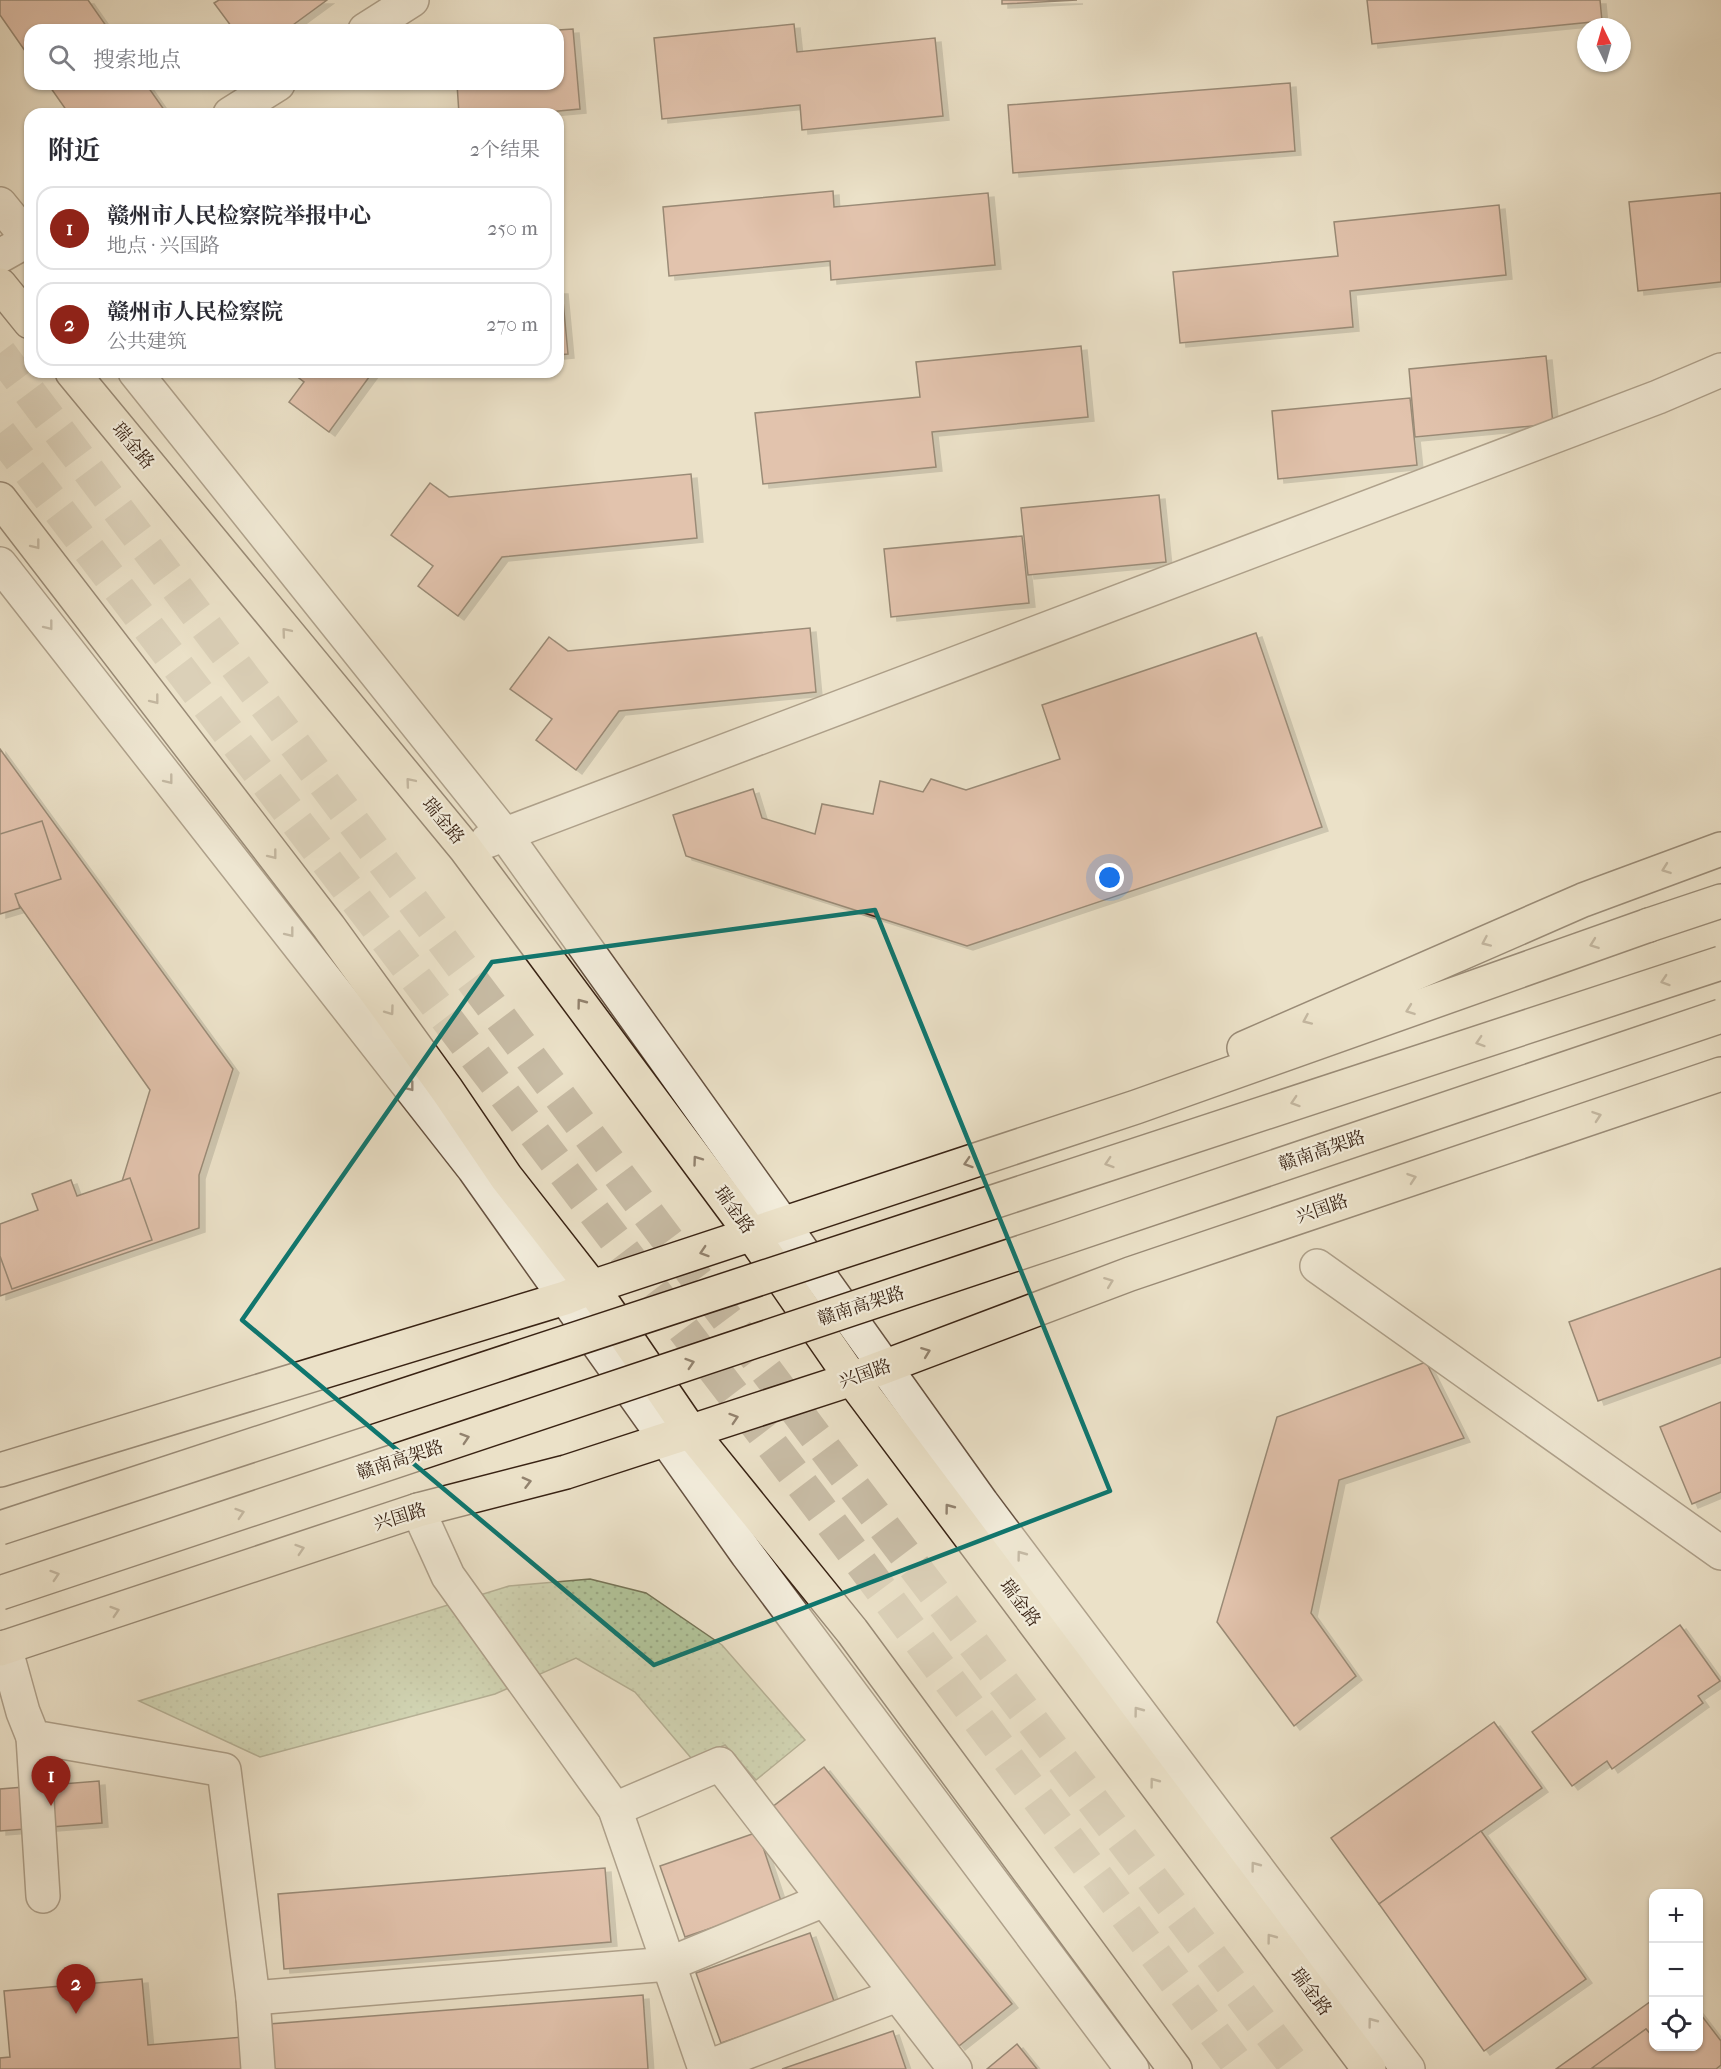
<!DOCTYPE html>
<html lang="zh">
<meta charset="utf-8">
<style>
:root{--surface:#fff;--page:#f2f2f3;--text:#2b2b33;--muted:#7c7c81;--line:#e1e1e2;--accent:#8f2418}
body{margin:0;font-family:"IM FELL French Canon","Noto Serif SC",serif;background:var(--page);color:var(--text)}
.controls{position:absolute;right:18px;bottom:18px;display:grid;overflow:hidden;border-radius:12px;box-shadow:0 2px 4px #0004}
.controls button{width:54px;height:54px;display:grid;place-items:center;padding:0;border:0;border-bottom:2px solid var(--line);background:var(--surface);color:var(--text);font:30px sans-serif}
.compass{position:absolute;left:1577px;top:18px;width:54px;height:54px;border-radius:50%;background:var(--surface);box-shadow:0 2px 4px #0004;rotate:355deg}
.you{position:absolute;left:1110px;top:878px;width:21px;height:21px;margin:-15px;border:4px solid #fff;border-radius:50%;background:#1a73e8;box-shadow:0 0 0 9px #1a73e833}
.badge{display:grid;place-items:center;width:39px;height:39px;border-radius:50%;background:var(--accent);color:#fff;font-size:20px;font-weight:700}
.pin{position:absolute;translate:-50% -50px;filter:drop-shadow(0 2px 3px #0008)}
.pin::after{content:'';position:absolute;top:32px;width:21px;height:18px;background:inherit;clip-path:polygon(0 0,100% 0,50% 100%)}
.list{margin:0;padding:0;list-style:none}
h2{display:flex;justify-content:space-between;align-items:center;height:78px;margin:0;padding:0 24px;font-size:26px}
h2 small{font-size:20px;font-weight:400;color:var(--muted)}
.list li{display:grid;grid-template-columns:39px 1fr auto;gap:18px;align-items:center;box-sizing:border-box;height:84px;margin:0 12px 12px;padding:0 12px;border:2px solid var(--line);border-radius:18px}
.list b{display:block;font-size:22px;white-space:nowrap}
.list p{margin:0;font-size:20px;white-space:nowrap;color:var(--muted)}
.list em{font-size:20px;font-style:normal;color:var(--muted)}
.icon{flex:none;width:33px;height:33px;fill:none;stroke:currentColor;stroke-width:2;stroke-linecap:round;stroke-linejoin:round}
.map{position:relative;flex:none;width:1721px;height:2069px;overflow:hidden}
.search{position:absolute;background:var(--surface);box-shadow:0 2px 4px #0004;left:24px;top:24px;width:540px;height:66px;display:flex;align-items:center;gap:15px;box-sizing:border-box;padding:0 21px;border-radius:18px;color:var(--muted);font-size:22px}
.panel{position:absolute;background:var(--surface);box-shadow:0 2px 4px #0004;left:24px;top:108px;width:540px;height:270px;border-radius:18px}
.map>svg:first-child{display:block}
.grass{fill:url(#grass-dots);stroke:#767457;stroke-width:1.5}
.building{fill:#d79d8c;stroke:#392314;stroke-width:1.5;filter:url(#shadow)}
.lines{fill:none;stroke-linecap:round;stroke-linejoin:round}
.major-tunnel{stroke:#c7bba4;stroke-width:33;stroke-dasharray:33 16;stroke-linecap:butt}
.minor-casing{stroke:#665241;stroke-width:36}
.major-casing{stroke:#392314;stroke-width:36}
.highway-casing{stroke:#392314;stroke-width:36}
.minor{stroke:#f2ecdb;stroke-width:33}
.major{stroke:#ebe1c8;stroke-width:33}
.highway{stroke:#ebe1c8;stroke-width:33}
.highway-bridge-casing{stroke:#392314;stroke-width:36;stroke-linecap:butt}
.highway-bridge{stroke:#ebe1c8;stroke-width:33}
.oneway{stroke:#92826e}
.oneway2{stroke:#968878}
.marked{fill:none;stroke:#0f766e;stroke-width:4.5;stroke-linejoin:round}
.labels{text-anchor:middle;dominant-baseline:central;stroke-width:4.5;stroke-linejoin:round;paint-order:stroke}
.street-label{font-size:18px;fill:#392314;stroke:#f2ecdb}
</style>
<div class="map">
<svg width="1721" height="2069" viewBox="0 0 1721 2069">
<defs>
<pattern id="grass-dots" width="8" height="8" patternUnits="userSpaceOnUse" patternTransform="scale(1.5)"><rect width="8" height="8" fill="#b2c49a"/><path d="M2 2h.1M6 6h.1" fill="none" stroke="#9aa884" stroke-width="1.8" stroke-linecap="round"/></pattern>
<filter id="shadow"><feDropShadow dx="6" dy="4" stdDeviation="0" flood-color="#0004"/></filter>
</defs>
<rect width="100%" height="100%" fill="#ebe1c8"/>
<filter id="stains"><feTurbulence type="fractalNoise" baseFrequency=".00333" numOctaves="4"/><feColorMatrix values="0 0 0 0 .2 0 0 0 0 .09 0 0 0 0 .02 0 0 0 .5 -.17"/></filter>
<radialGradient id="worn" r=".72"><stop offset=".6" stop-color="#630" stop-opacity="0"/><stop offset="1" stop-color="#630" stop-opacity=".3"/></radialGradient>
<polygon class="grass" points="590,1579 646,1593 722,1645 805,1740 756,1780 725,1745 692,1759 635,1692 576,1658 495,1694 260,1757 139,1701 509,1586"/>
<g class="building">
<polygon points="0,0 88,0 109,30 30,30 30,58 0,15"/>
<polygon points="219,0 327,0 286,30 234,30 214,3"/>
<polygon points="1002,0 1077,0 1002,4"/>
<polygon points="1367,0 1600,0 1602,21 1372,44"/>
<polygon points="794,24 797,52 935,38 943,116 802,130 800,105 662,119 654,38"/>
<polygon points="573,29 580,109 526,114 459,114 457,84 558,84 558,30"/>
<polygon points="1290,83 1295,151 1013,173 1008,105"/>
<polygon points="48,84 146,84 167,114 69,114"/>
<polygon points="459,109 459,114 405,114"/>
<polygon points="833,191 834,207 988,193 995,265 831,280 830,261 669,276 663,207"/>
<polygon points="1721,193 1721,282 1638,291 1629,202"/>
<polygon points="1499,205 1506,275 1350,291 1353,327 1180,343 1173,272 1338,256 1334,222"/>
<polygon points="558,290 562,290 568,354 558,355"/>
<polygon points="1081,346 1088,417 932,432 936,467 763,484 755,413 920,397 916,362"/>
<polygon points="1546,356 1553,424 1415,437 1409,369"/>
<polygon points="291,372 385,372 372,373 329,432 289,402 304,382"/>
<polygon points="1410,398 1417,465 1278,479 1272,411"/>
<polygon points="691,474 697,538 502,557 458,616 418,586 433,566 391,535 430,483 449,497"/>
<polygon points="1159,495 1166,562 1028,575 1021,508"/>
<polygon points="1022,536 1029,603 891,617 884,549"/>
<polygon points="810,628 816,692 619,711 576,770 536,740 552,719 510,689 549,637 568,651"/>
<polygon points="1256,633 1322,827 967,946 686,856 673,815 753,789 762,818 815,834 822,804 873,814 880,781 923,792 931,779 966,790 1060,759 1042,705"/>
<polygon points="0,749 233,1069 199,1175 199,1228 0,1296 0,1228 120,1188 150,1090 0,878"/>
<polygon points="42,821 61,879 15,894 20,908 0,914 0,834"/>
<polygon points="130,1178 152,1240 12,1289 0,1256 0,1224 38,1210 32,1194 71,1180 77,1196"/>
<polygon points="1721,1268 1721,1357 1598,1401 1569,1322"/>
<polygon points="1426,1362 1464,1438 1339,1480 1311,1613 1356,1676 1294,1726 1217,1622 1277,1417"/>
<polygon points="1721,1402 1721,1492 1692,1504 1660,1427"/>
<polygon points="1680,1625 1720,1681 1698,1696 1703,1703 1612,1769 1607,1761 1572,1786 1532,1732"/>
<polygon points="1494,1722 1542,1788 1379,1904 1331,1838"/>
<polygon points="824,1767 1012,2004 959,2046 771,1808"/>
<polygon points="99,1781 102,1823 0,1831 0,1789"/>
<polygon points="1481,1831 1586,1979 1484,2051 1379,1904"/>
<polygon points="758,1832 782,1904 685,1937 660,1866"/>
<polygon points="605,1868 611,1942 284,1969 278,1894"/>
<polygon points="810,1933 835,2004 721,2043 696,1973"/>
<polygon points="142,1979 148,2045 243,2037 245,2069 0,2069 0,2058 10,2057 4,1991"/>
<polygon points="643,1995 648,2069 273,2069 269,2024"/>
<polygon points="1654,1999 1653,2039 1646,2029 1592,2069 1556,2069"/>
<polygon points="1698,2011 1721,2041 1721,2065 1716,2069 1592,2068 1646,2029 1654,2038 1654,2046 1698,2046"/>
<polygon points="893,2031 906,2069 782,2069"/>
<polygon points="1017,2044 1037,2069 987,2069"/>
</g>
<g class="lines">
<g class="major-tunnel">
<polyline points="0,353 853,1486 1297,2069"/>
<polyline points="0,433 819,1507 1241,2069"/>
</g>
<g class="minor-casing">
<g id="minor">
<polyline points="365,30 412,0"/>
<polyline points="230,114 278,84"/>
<polyline points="0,204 30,241"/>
<polyline points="0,256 30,239"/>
<polyline points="135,372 506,836 982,1503 1408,2069"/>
<polyline points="0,564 474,1169 747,1554 1132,2069"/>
<polyline points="487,841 1658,397 1721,370"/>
<polyline points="1317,1266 1721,1553"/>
<polyline points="418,1510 448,1576 615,1809 705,2069"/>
<polyline points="5,1647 23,1712 33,1737 224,1770 253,1998 258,2069"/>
<polyline points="33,1737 43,1896"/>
<polyline points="615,1809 720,1764 955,2069"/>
<polyline points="253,1998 669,1964 824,1900"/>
<polyline points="705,2068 897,1995"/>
</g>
</g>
<g class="major-casing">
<g id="major">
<polyline points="0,285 30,322"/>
<polyline points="72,372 465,848 753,1236 852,1379 1369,2069"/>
<polyline points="0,499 329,927 447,1090 506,1177 592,1287 691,1432 852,1631 1175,2069"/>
<polyline points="1244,1048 1583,900 1721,849"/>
<polyline points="0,1470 565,1298 592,1287 1136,1107 1649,925"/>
<polyline points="0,1649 418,1510 566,1472 852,1379 1130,1274 1721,1074"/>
</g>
</g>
<g class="highway-casing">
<polyline id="highway" points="1649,925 1721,901"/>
</g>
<use href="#minor" class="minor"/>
<use href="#major" class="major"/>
<use href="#highway" class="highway"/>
<g class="highway-bridge-casing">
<g id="highway-bridge">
<polyline points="0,1528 1721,963"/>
<polyline points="0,1593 1055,1241 1721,1016"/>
</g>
</g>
<use href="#highway-bridge" class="highway-bridge"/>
</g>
<defs><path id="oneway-chevron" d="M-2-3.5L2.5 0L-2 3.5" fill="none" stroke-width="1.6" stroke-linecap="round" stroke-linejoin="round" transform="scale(1.5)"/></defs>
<g class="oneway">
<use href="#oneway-chevron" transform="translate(36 545) rotate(52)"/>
<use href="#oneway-chevron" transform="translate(286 632) rotate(-130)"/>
<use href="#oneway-chevron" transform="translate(155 700) rotate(52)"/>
<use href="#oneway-chevron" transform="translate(410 782) rotate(-130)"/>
<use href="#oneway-chevron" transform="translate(273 855) rotate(52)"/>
<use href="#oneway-chevron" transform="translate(1666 869) rotate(160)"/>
<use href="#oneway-chevron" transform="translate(1486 942) rotate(156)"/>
<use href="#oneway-chevron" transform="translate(1594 944) rotate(160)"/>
<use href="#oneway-chevron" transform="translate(1665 981) rotate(162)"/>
<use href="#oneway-chevron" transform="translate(581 1003) rotate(-127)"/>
<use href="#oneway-chevron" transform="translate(1410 1010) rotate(160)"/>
<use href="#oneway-chevron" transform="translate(390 1011) rotate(54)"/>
<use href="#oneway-chevron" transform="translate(1307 1020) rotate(156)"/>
<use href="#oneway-chevron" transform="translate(1480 1042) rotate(162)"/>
<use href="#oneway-chevron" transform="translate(1295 1102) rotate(162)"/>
<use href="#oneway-chevron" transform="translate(1597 1116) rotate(-19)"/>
<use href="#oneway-chevron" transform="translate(697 1160) rotate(-126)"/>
<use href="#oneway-chevron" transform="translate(968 1163) rotate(162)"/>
<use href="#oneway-chevron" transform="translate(1109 1163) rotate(162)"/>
<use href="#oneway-chevron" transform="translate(1412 1178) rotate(-19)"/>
<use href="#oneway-chevron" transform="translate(704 1252) rotate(162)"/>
<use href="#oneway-chevron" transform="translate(1109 1282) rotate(-21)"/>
<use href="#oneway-chevron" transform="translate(926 1352) rotate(-21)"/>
<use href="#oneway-chevron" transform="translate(690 1363) rotate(-18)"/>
<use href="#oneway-chevron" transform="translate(734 1418) rotate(-18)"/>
<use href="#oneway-chevron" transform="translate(465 1438) rotate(-18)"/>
<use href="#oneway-chevron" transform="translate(527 1482) rotate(-15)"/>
<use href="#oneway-chevron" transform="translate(949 1508) rotate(-127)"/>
<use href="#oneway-chevron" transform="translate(240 1513) rotate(-18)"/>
<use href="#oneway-chevron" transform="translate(300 1549) rotate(-18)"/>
<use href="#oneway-chevron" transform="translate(55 1575) rotate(-18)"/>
<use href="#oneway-chevron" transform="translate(115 1611) rotate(-18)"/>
<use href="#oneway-chevron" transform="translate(1154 1782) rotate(-127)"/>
<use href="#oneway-chevron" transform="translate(1271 1938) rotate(-127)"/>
</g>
<g class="oneway2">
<use href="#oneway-chevron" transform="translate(49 626) rotate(52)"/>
<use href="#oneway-chevron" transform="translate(169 780) rotate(52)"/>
<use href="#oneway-chevron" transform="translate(290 933) rotate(52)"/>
<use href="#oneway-chevron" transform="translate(410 1087) rotate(52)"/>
<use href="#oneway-chevron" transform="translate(1021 1555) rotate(-127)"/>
<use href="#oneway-chevron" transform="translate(1138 1711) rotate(-127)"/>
<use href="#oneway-chevron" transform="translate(1255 1866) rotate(-127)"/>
<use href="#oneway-chevron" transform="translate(1372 2022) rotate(-127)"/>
</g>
<path d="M0 0H1721V2069H0ZM875,910l235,581 -456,174 -412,-345 250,-358z" fill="#ebe1c8" fill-opacity=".55" fill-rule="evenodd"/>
<path class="marked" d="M875,910l235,581 -456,174 -412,-345 250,-358z"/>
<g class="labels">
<g class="street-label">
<text transform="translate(133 446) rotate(50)">瑞金路</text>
<text transform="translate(443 821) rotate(50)">瑞金路</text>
<text transform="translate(1322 1151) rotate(-19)">赣南高架路</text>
<text transform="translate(1322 1209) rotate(-19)">兴国路</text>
<text transform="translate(734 1210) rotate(54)">瑞金路</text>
<text transform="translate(861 1306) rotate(-18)">赣南高架路</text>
<text transform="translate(865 1374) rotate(-19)">兴国路</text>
<text transform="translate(400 1460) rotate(-18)">赣南高架路</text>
<text transform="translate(400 1517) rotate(-17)">兴国路</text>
<text transform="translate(1020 1603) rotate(53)">瑞金路</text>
<text transform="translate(1311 1992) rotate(53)">瑞金路</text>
</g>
</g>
<rect width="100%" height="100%" filter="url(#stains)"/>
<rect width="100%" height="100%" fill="url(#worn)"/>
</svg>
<div class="controls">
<button>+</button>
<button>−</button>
<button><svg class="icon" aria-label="locate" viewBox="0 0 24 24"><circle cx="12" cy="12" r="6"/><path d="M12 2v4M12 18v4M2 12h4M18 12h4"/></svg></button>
</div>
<svg class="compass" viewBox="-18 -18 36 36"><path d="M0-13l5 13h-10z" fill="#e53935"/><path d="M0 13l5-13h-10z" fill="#7c7c81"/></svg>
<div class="you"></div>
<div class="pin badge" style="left:51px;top:1806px">1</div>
<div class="pin badge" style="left:76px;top:2014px">2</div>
<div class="search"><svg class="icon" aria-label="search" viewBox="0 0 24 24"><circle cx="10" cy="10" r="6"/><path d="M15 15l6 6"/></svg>搜索地点</div>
<section class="panel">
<h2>附近<small>2个结果</small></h2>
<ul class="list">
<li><span class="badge">1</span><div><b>赣州市人民检察院举报中心</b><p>地点 · 兴国路</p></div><em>250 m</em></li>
<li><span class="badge">2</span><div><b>赣州市人民检察院</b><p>公共建筑</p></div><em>270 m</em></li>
</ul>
</section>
</div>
